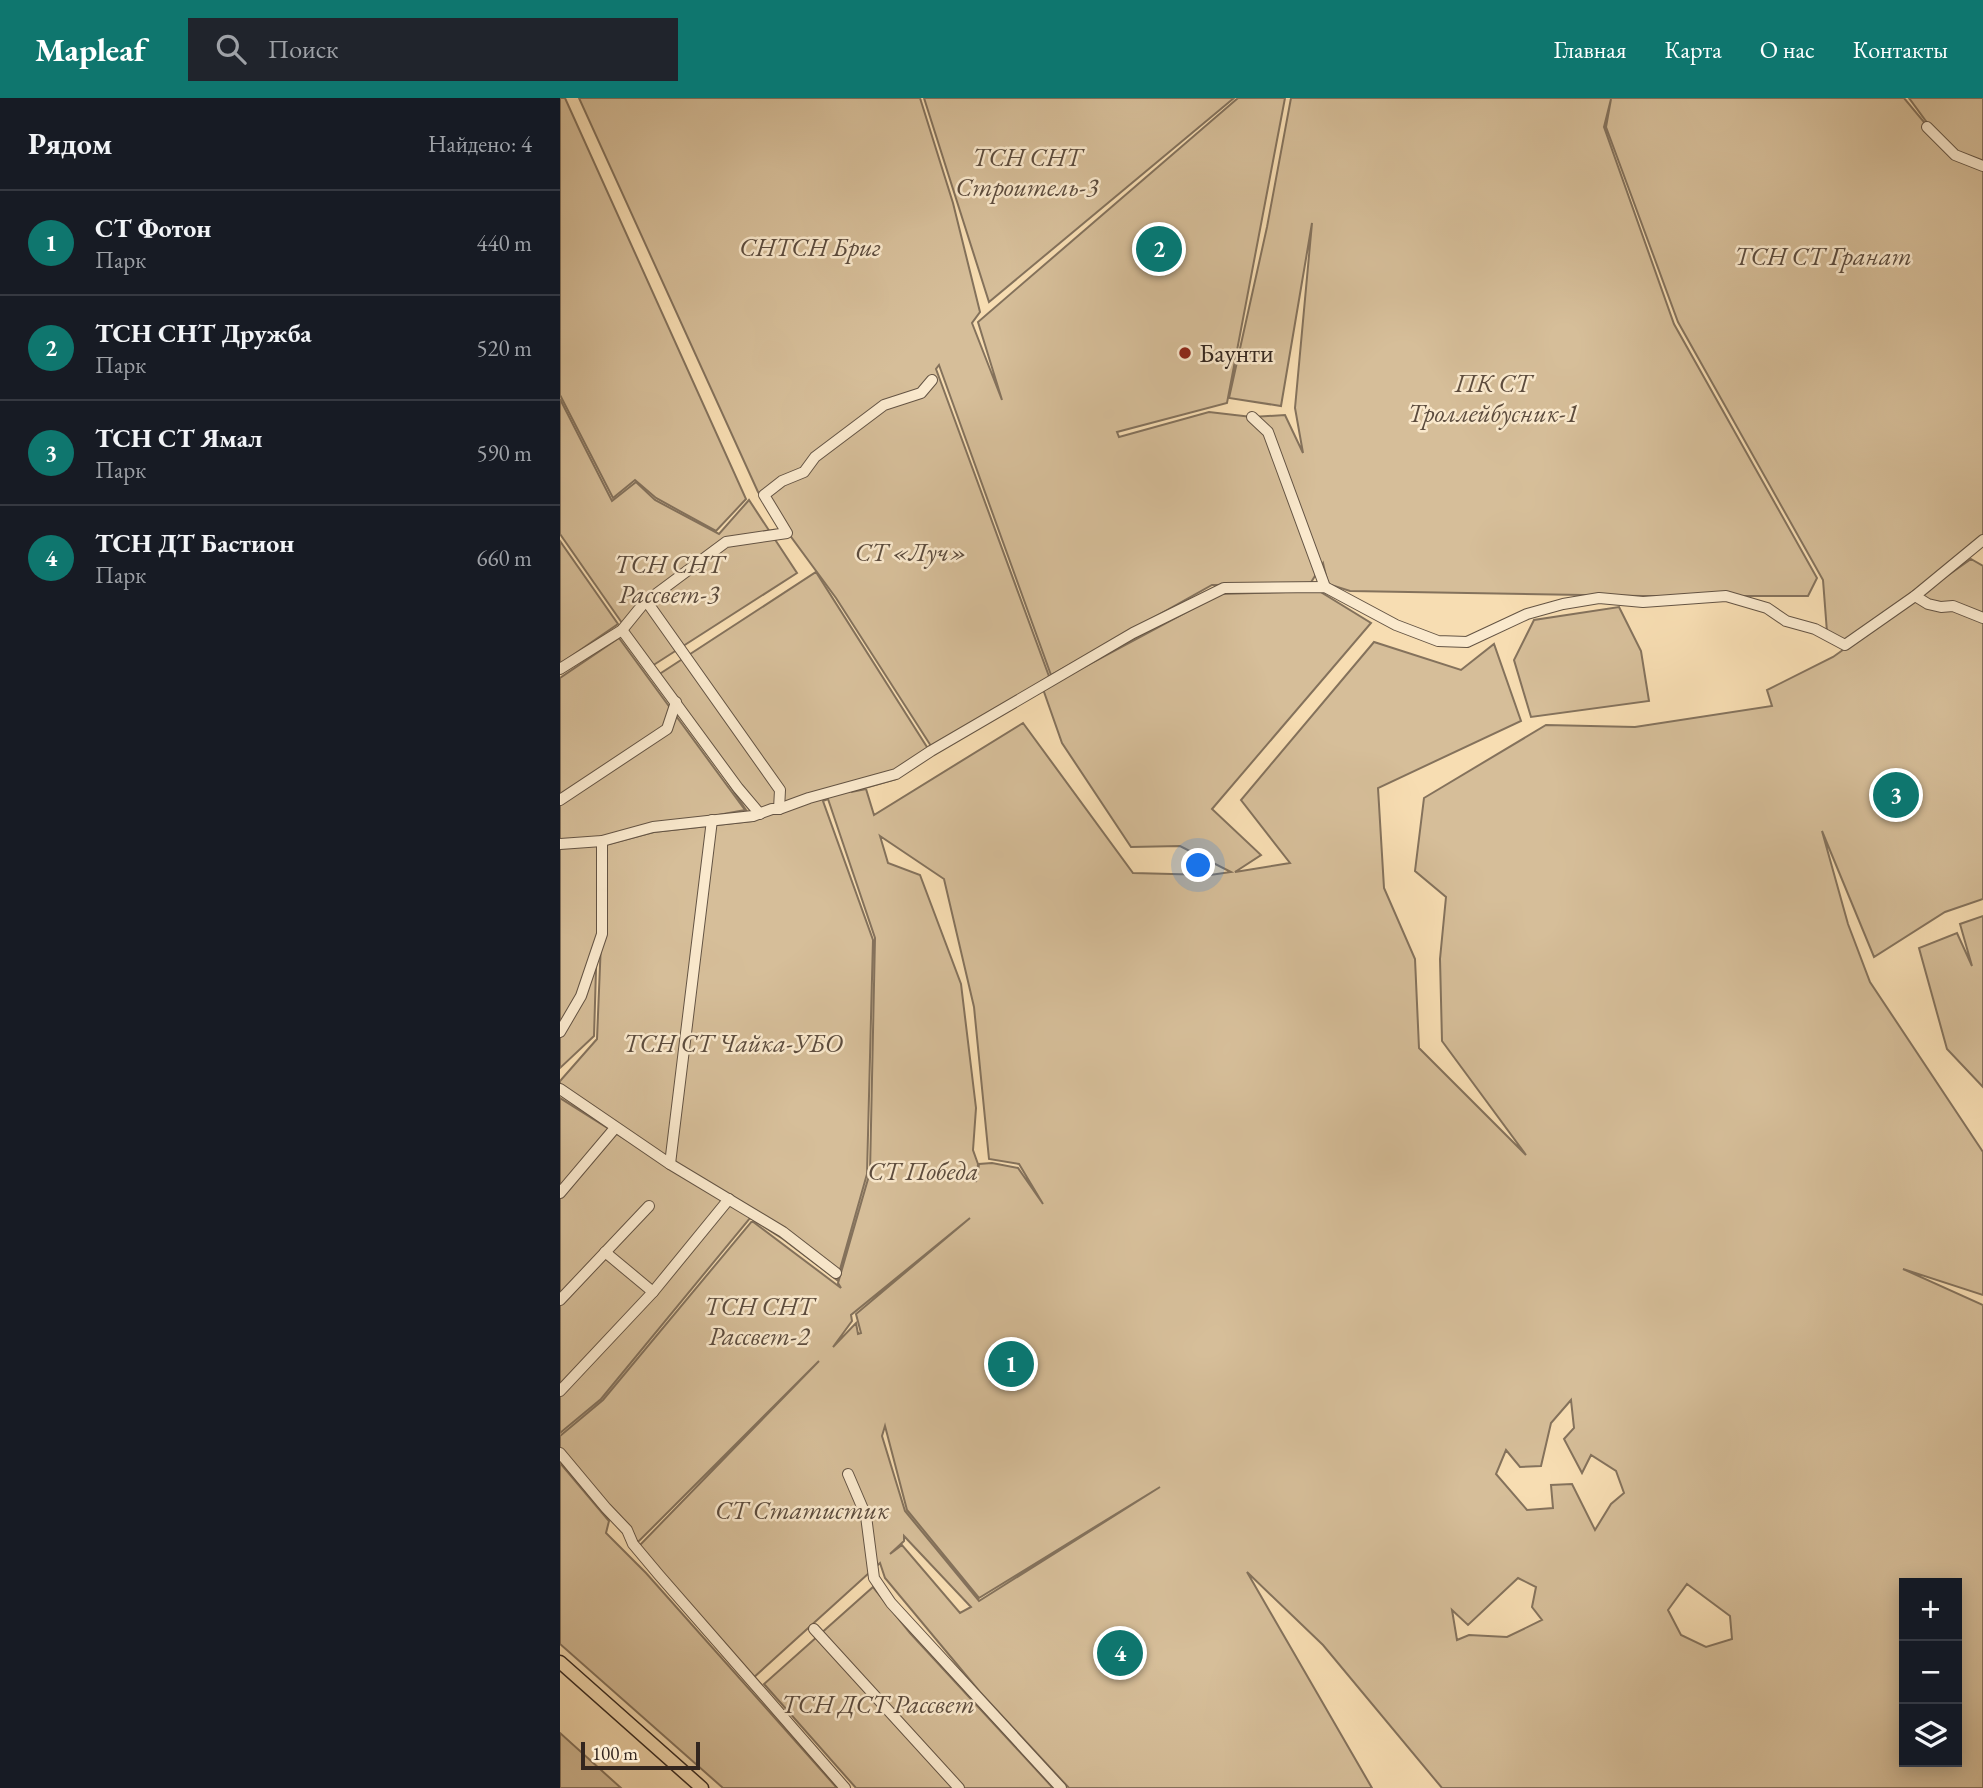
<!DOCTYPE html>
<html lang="ru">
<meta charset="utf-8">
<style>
:root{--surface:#171b24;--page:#20242c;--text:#f1f3f6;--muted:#9ea1a6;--line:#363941;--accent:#0f766e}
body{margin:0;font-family:"EB Garamond",serif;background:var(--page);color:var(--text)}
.controls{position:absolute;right:21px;bottom:21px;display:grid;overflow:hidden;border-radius:0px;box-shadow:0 4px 18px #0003}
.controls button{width:63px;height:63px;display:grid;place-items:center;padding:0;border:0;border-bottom:2px solid var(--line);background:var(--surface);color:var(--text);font:35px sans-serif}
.scale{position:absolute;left:21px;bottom:18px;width:119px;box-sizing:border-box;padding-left:7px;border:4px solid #33261f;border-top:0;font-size:19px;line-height:24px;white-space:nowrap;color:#33261f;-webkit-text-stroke:5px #fae9cd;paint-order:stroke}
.you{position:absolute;left:639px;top:768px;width:24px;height:24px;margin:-18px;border:5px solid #fff;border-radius:50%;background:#1a73e8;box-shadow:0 0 0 10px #1a73e833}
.badge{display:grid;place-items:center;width:46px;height:46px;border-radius:50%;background:var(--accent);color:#fff;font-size:23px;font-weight:700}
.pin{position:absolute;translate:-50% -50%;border:4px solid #fff;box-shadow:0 2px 7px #0006}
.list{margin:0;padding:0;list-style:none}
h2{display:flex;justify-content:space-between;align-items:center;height:91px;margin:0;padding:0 28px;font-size:30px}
h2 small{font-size:23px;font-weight:400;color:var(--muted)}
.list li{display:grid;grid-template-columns:46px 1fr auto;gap:21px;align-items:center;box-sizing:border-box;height:105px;padding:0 28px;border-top:2px solid var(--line)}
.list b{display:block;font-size:26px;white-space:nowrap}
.list p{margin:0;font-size:23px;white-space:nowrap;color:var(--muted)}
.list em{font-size:23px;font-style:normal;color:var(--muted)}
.icon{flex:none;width:38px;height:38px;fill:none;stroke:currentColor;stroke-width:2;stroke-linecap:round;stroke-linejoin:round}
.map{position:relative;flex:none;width:1423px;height:1690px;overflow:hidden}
header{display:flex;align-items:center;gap:42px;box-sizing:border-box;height:98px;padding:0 35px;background:var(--accent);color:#fff}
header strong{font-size:33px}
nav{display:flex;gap:38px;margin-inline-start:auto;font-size:24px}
.search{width:490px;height:63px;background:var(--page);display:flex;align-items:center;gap:18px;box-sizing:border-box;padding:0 24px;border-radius:0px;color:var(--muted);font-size:26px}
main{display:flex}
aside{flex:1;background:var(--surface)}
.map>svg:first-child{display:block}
.green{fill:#d6be99;stroke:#84725c;stroke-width:2;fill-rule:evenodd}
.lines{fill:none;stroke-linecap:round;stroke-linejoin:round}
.minor-casing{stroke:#645444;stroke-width:12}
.major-casing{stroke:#33261f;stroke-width:15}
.minor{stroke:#fae9cd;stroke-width:10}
.major{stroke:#f7ddb2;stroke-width:12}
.poi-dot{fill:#8f2418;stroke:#fae9cd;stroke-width:2.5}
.labels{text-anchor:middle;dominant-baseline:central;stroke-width:5;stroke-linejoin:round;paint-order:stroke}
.park-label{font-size:26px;font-style:italic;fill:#5c4c3e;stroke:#fae9cd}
.poi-label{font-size:26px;fill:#33261f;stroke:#fae9cd;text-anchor:start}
</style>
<header>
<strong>Mapleaf</strong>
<div class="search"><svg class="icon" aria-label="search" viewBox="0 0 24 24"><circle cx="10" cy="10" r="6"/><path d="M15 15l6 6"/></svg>Поиск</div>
<nav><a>Главная</a><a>Карта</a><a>О нас</a><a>Контакты</a></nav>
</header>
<main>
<aside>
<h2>Рядом<small>Найдено: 4</small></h2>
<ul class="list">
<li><span class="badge">1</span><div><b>СТ Фотон</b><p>Парк</p></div><em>440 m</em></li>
<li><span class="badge">2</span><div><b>ТСН СНТ Дружба</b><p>Парк</p></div><em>520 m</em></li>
<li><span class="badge">3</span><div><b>ТСН СТ Ямал</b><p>Парк</p></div><em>590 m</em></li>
<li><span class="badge">4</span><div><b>ТСН ДТ Бастион</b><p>Парк</p></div><em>660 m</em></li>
</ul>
</aside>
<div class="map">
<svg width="1423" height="1690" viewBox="0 0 1423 1690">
<rect width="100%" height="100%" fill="#f7ddb2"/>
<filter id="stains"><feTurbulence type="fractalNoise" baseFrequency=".00286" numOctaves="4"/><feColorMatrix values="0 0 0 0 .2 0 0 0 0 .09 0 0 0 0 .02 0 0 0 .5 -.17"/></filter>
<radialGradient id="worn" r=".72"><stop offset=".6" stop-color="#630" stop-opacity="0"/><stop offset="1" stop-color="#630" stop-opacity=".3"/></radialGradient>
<g class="green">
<polygon points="0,0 5,0 186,401 156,433 96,400 75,382 53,400 0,297"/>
<polygon points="19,0 360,0 393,105 420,214 412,225 442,302 418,224 678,0 725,0 667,305 557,334 559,339 649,314 692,319 725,317 743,355 735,310 752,125 721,308 669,300 707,129 731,0 1344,0 1393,59 1423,71 1423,442 1284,544 1267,534 1263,482 1118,224 1046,29 1051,1 1044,29 1114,226 1257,480 1248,498 1083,498 790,493 768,486 763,465 750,486 652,487 491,577 379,267 376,271 490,581 371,648 276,500 198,394"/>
<polygon points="364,0 674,0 429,204"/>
<polygon points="1349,0 1423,0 1423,65 1398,55 1371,30"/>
<polygon points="0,301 52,403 76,384 95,402 159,436 189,402 237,475 92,568 0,436"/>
<polygon points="0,443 58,526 0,566"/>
<path d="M1411,461l12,7v333l-38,13 -71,45 -52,-126 26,93 22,58 113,170v143l-80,-26 80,36v483h-541l-119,-143 -76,-73 125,216h-303l-89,-96 -95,-114 -5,-15 -128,116 -113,-133 180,-185 -180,180 -5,2 -74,-92v-15l43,-36 149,-179 89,67 -3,-5 32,-111 5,-234 -47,-139 -5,2 50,139 -6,234 -30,106 -54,-41 -33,-21 -149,181 -41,34v-335l138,87 -138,-91v-13l37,-42 8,-194 49,-13 99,-11 -95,-146 158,-103 116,183 -36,24 -45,13 15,-3 8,26 149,-92 110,150 77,2 21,-3 -51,-26 -49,1 -69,-104 -19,-54 177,-95 99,-3 52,32 -159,186 49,46 -26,17 55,-9 -49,-63 133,-158 87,28 33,-26 27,77 -143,67 6,100 31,71 4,89 107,107 -84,-114 -2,-82 6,-62 -31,-26 9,-73 122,-73 89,2 137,-21 -5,-16 66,-33zM320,738l64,43 30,128 15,152 30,5 24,40 -25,-36 -26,-5 -13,1 -3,18 2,-18 -5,-14 3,-42 -15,-124 -41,-109 -32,-12zM410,1120l-114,96 5,19 -3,1 -2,-11 -23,24 19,-26 -1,-6zM1011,1302l3,28 -10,11 18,34 9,-18 25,16 8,22 -13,11 -16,26 -23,-46 -21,1 2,23 -26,2 -31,-36 10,-24 14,17 21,-1 10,-43zM325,1328l22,84 72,88 181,-111 -181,114 -74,-90 -23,-75zM344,1438l67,71 -11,6 -58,-68 -12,9 14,-13zM958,1480l18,9 -4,20 10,13 -35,17 -38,-2 -12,5 -5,-30 16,15zM1344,1485h53v179h-53zM1127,1486l43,32 2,23 -26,8 -25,-12 -13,-25z"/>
<polygon points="1059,509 1081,553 1089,603 971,619 954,562 974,522"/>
<polygon points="59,540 185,712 40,739 34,938 0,970 0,580"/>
<polygon points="1423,818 1423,989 1387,951 1359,850 1397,835 1412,868 1400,826"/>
<polygon points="0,1365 49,1423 46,1435 86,1475 277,1690 163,1690 0,1546"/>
<polygon points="313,1489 350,1535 493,1690 296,1690 204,1586"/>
<polygon points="0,1635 61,1690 0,1690"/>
</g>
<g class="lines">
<g class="minor-casing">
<g id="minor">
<polyline points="1367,29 1395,57 1423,68"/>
<polyline points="692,319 708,334 765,489"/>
<polyline points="1355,498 1368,506 1381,509 1393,508 1423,520"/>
<polyline points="87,504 220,692 219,711"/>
<polyline points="62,532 178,690 200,716"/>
<polyline points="0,571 62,532 84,505 166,444 227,435 204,397 222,383 244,374 255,359 324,307 361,295 372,282"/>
<polyline points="0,702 107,631 116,604"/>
<polyline points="0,746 42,743 93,729 193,718 212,711 219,711 249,700 336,676 371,653 573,535 664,490 765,489 836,527 878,543 907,544 967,516 1003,506 1039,500 1083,504 1166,498 1207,510 1226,523 1255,531 1285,547 1355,498 1423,442"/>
<polyline points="0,934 21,898 42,836 42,743"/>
<polyline points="0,991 110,1066 223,1134 276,1175"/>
<polyline points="110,1066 152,722"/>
<polyline points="0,1095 55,1030"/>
<polyline points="45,1154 93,1194"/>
<polyline points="0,1202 89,1108"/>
<polyline points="0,1293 93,1194 169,1101"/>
<polyline points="0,1355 46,1410 67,1432 73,1446 99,1477 285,1690"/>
<polyline points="288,1376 306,1418 314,1480 331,1505 501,1690"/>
<polyline points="254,1531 399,1690"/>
</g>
</g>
<g class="major-casing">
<polyline id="major" points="0,1564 142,1690"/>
</g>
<use href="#minor" class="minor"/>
<use href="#major" class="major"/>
</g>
<circle class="poi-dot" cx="625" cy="255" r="7"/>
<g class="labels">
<g class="park-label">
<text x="467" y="59">ТСН СНТ<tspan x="467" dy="30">Строитель-3</tspan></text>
<text x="250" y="149">СНТСН Бриг</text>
<text x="1263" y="158">ТСН СТ Гранат</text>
<text x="933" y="285">ПК СТ<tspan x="933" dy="30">Троллейбусник-1</tspan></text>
<text x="351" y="454">СТ «Луч»</text>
<text x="109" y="466">ТСН СНТ<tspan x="109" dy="30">Рассвет-3</tspan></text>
<text x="173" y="945">ТСН СТ Чайка-УБО</text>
<text x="363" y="1073">СТ Победа</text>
<text x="199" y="1208">ТСН СНТ<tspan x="199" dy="30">Рассвет-2</tspan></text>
<text x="242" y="1412">СТ Статистик</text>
<text x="318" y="1606">ТСН ДСТ Рассвет</text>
</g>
<g class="poi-label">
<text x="639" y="255">Баунти</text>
</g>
</g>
<rect width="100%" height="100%" filter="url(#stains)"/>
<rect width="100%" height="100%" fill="url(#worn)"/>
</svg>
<div class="controls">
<button>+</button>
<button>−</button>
<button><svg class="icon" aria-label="layers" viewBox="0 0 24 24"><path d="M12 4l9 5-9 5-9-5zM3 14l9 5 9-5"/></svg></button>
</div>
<div class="scale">100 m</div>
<div class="you"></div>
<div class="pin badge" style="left:451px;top:1266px">1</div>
<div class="pin badge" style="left:599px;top:151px">2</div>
<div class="pin badge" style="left:1336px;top:697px">3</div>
<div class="pin badge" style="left:560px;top:1555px">4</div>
</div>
</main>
